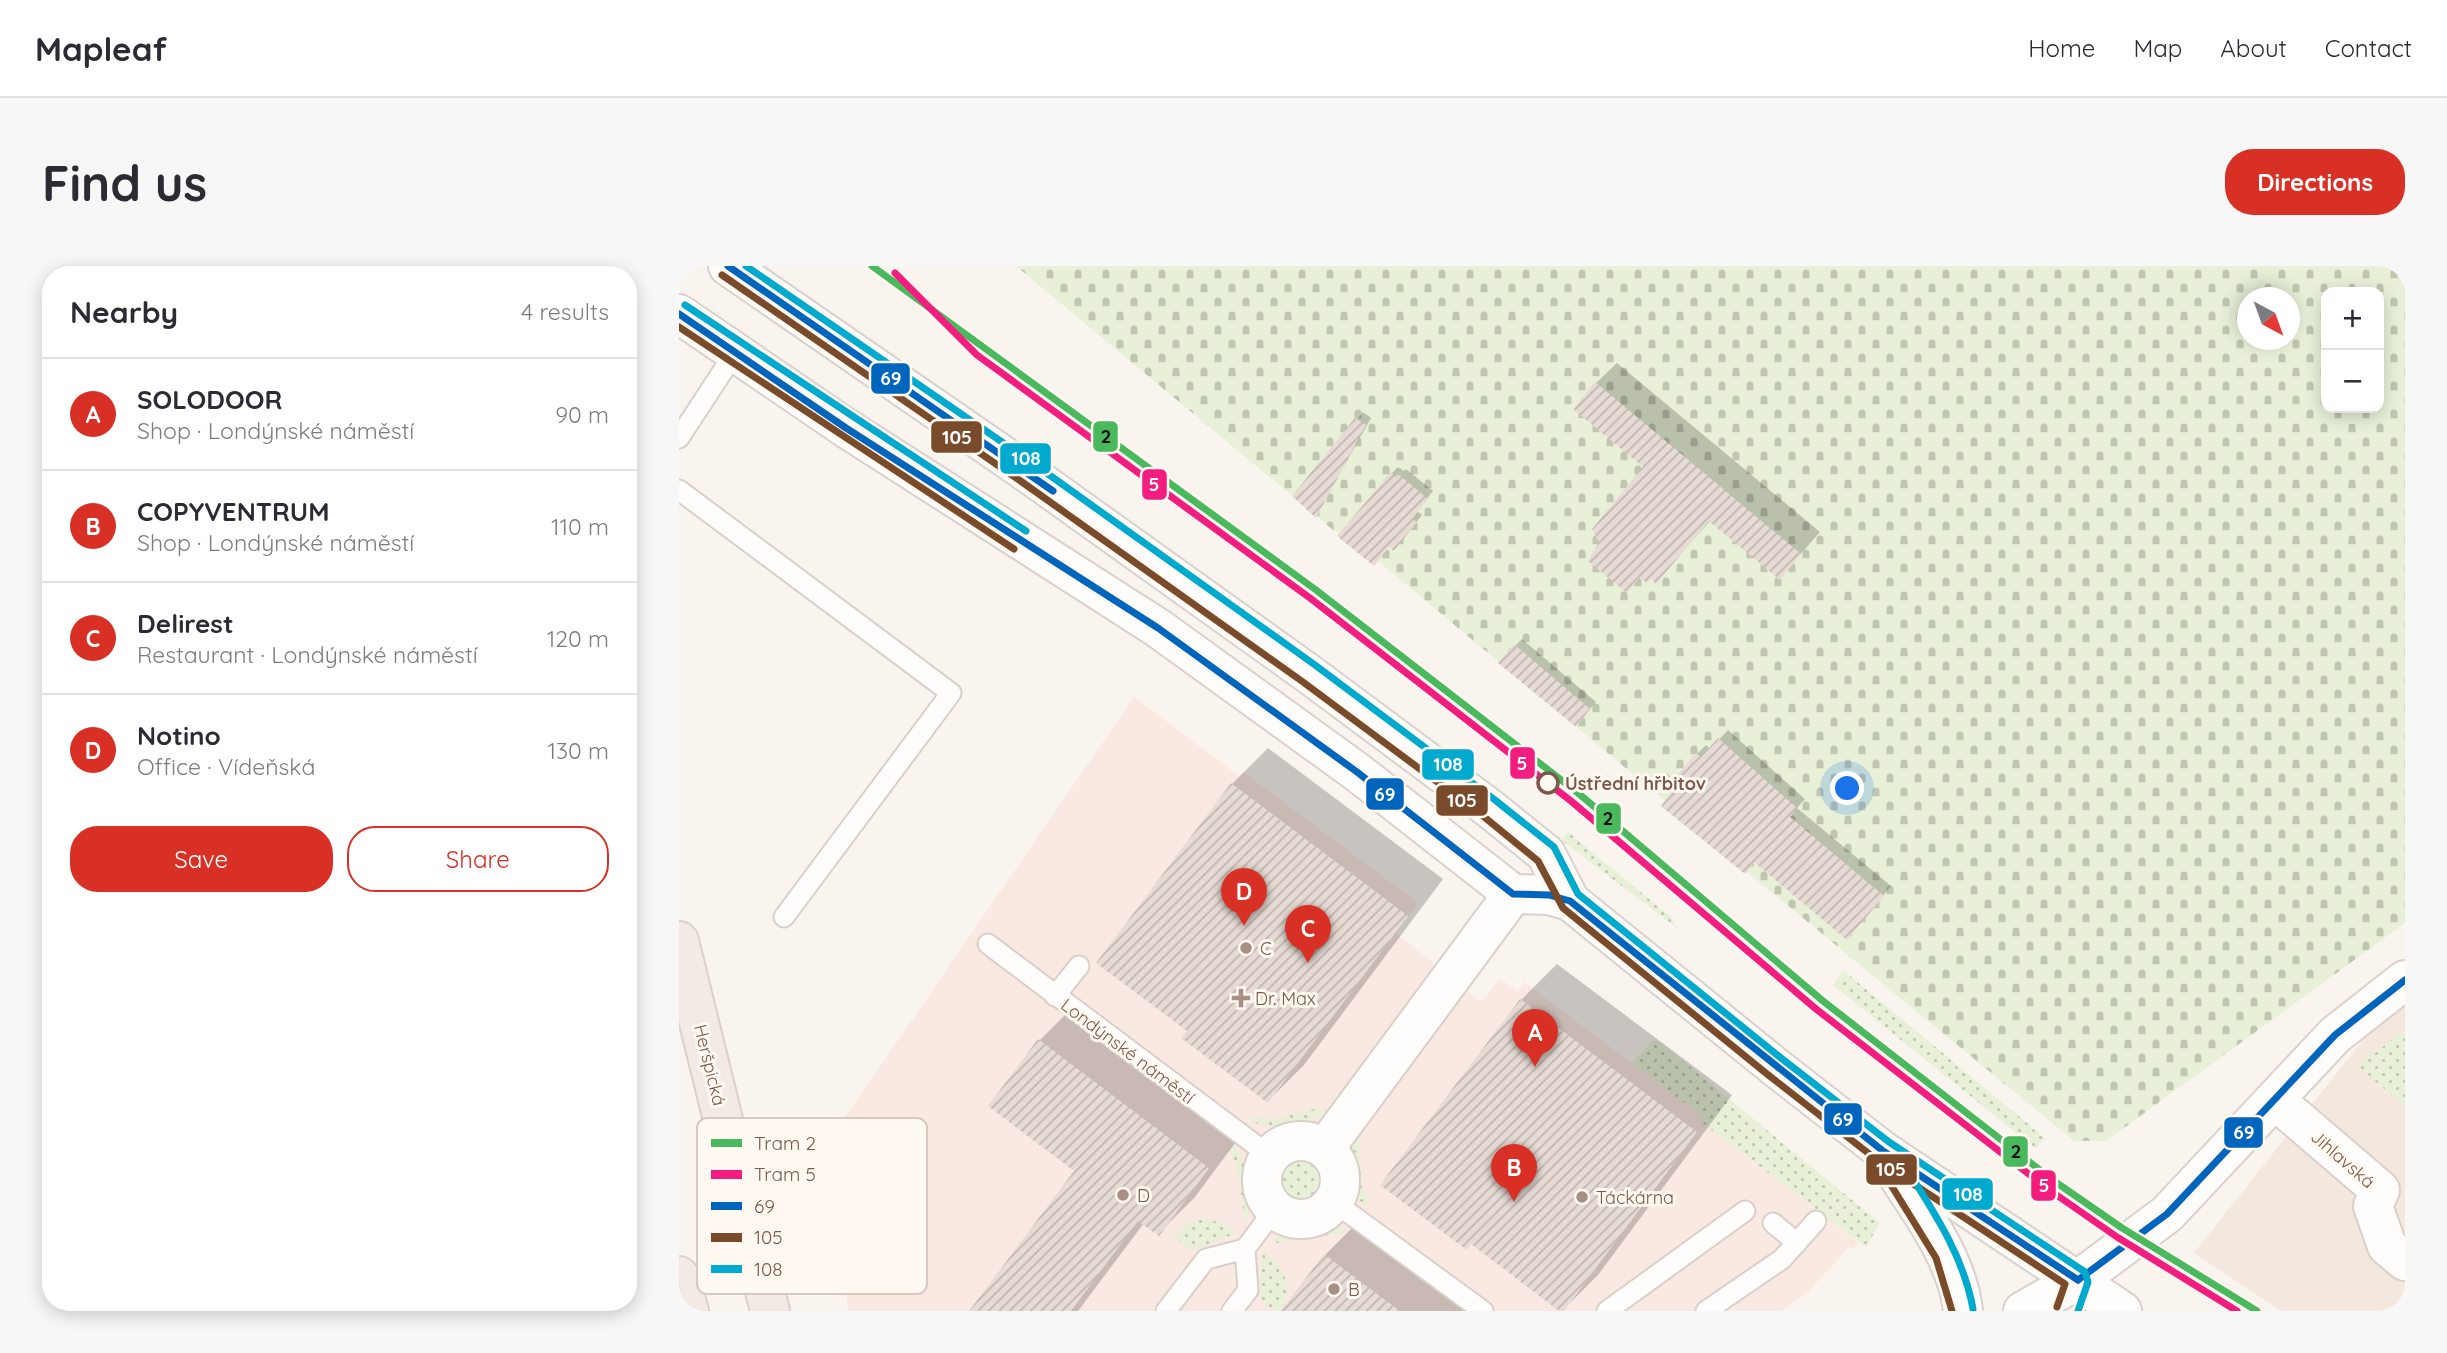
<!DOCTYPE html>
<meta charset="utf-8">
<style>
:root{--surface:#fff;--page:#f7f7f7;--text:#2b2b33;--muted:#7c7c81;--line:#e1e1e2;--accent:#d93025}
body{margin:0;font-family:Quicksand,sans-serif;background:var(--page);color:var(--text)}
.controls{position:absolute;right:21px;top:21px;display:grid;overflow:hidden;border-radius:14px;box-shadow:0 4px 18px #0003}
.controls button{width:63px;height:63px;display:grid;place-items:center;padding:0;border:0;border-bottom:2px solid var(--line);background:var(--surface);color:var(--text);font:35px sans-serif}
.compass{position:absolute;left:1558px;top:21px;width:63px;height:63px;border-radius:50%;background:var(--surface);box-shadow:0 4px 18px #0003;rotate:139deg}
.you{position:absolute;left:1169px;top:523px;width:24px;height:24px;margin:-18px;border:5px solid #fff;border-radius:50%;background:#1a73e8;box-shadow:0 0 0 10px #1a73e833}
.badge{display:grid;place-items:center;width:46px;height:46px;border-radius:50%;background:var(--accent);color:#fff;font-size:23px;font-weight:700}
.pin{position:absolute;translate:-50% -58px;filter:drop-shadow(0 2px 4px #0008)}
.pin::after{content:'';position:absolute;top:37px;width:24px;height:21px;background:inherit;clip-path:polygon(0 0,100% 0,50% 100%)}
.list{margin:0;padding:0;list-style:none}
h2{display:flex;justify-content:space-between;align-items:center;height:91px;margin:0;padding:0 28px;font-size:30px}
h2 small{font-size:23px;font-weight:400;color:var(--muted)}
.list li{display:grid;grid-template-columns:46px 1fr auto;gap:21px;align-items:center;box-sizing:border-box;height:112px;padding:0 28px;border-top:2px solid var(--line)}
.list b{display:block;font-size:26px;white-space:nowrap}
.list p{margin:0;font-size:23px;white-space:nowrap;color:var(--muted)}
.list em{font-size:23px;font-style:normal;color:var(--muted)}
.actions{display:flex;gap:14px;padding:21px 28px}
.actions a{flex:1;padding:16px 0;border:2px solid var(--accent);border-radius:28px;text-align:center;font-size:24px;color:var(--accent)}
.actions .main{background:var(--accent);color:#fff}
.map{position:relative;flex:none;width:1726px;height:1045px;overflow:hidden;border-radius:28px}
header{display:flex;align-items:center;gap:42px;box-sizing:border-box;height:98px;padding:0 35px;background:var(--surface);border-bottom:2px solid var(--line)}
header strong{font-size:33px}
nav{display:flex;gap:38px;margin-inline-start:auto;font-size:24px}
.intro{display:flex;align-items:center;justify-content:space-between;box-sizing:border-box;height:168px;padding:0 42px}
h1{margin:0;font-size:49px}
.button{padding:18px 32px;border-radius:28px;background:var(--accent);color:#fff;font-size:24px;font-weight:700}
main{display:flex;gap:42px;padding:0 42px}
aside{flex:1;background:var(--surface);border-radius:28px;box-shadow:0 4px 18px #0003}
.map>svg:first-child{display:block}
.residential{fill:#f4e7dd}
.commercial{fill:#fae8e2}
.grass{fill:url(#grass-dots)}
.cemetery{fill:url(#cemetery-stones);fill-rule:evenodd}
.shadow{fill:#0003}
.building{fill:url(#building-hatch)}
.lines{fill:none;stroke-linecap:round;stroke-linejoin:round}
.service-casing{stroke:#d9d0ca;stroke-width:23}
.minor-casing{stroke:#d9d0ca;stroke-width:42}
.secondary-casing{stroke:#dbd0cb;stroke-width:42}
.trunk-casing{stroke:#dcd0ca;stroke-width:42}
.service{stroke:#fefdfc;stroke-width:19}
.minor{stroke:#fefdfc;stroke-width:38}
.secondary{stroke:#fefdfc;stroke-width:38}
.trunk{stroke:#f3eae6;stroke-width:38}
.bus-1-casing{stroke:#fff9f2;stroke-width:12}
.bus-2-casing{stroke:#fff9f2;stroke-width:12}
.bus-3-casing{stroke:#fff9f2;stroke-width:12}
.bus-1{stroke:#0065bd;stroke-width:7}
.bus-2{stroke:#7a4b2a;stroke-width:7}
.bus-3{stroke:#00a9ce;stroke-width:7}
.tram-1-casing{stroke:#fff9f2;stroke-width:12}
.tram-2-casing{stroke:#fff9f2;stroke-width:12}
.tram-1{stroke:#4ab95d;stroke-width:7}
.tram-2{stroke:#f31d7f;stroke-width:7}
.stop-dot{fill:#fff9f2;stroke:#7d5749;stroke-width:3.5}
.poi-dot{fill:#a98e83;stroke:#fff9f2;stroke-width:2.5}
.labels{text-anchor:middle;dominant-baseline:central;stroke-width:6;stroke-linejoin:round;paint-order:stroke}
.stop-label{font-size:18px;font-weight:bold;fill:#7d5749;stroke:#fff9f2;text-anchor:start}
.poi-label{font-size:18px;fill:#7d5749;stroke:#fff9f2;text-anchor:start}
.street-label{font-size:18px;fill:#7d5749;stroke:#fff9f2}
.key{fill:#fff9f2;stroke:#d8c8bf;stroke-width:2}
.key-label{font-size:19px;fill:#7d5749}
.line-badge{stroke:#fff9f2;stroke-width:2.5}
.badge-label{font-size:19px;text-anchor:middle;font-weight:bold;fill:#fff}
.pale-badge-label{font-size:19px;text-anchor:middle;font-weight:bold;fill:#111}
</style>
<header>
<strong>Mapleaf</strong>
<nav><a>Home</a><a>Map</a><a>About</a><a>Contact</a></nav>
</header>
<div class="intro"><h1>Find us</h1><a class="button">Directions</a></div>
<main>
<aside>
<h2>Nearby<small>4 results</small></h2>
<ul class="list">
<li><span class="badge">A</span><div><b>SOLODOOR</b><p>Shop · Londýnské náměstí</p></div><em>90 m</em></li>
<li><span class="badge">B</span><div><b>COPYVENTRUM</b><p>Shop · Londýnské náměstí</p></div><em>110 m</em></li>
<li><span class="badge">C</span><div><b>Delirest</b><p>Restaurant · Londýnské náměstí</p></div><em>120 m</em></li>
<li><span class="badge">D</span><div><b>Notino</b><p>Office · Vídeňská</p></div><em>130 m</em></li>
</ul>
<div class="actions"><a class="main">Save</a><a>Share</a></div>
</aside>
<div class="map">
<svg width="1726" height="1045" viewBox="0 0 1726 1045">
<defs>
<pattern id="grass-dots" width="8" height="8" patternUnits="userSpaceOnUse" patternTransform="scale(1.75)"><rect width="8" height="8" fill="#e8f1d8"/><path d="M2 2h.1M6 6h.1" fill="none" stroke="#c1c6b1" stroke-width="1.8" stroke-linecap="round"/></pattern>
<pattern id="cemetery-stones" width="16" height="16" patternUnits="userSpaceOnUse" patternTransform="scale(1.75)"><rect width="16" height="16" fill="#e8f1d8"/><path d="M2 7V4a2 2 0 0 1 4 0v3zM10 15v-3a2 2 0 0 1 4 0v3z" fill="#c1c6b1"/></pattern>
<pattern id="building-hatch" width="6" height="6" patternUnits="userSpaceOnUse" patternTransform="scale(1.75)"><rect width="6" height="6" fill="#e7dcd5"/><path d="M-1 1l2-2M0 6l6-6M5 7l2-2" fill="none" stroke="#c0b5af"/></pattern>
</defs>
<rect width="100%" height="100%" fill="#faf4ee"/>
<polygon class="residential" points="1726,728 1726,1045 1602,1045 1515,987 1714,736"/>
<polygon class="commercial" points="455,431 560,510 564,506 739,637 717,667 802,736 821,713 839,725 845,716 1024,851 1022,855 1179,976 1174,983 1170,981 1127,1028 1102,1045 170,1045 141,888"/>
<g class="grass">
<polygon points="889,566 993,652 998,662 882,574"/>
<polygon points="1165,705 1366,872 1357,883 1154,719"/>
<polygon points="1726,763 1726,840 1679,801"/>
<polygon points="974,774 981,776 1201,957 1187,981 1026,859 1021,855 1024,851 953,797"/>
<path d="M640,842l8,2c-15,14 -61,21 -78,10l4,-3 21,2z"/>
<polygon points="679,868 683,923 690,936 687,942 676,928 670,881"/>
<path d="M553,878c15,12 22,61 13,78l-9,-59 -7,-13z"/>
<circle cx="620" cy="911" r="24"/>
<polygon points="524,953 545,957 558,967 512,985 495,971 507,958"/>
<polygon points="652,959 670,966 597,977 593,974 605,967"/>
<path d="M584,986c22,12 31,37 17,59h-6l-15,-12z"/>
</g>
<path class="cemetery" d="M337,0h1389v657l-299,218h-32l-327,-269 -2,2 -52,-45 -1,2 -31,-25 4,-5 -287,-240 -45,-31zM1647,26h53v116h-53zM1568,32h42v42h-42z"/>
<g class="shadow">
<polygon points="938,97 1141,266 1101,311 1032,254 977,315 967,200 917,117"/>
<polygon points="684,146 692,152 637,250 615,230"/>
<polygon points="719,201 725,205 727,203 754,225 738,245 743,249 722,276 713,207"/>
<polygon points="843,373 917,436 903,452 836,380"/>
<polygon points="1049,464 1126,533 1118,542 1212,620 1177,663 1076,595 1066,605 1018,488 1027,479 1031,483"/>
<polygon points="589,482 764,613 625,799 589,835 553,518"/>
<polygon points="878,698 1053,829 919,1009 883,1045 793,977 842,734"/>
<polygon points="396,739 565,865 516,931 480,967 465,957 399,1045 296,1045 398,904 360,775"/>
<polygon points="682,953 799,1045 604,1045 646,989"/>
</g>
<g class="building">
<polygon points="916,116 1122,288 1101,314 1030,255 977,318 972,313 968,317 961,311 948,327 909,295 920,276 913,263 964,201 894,143"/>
<polygon points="676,152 687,159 637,252 613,230"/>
<polygon points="712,206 717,211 719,208 749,233 733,253 738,256 715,285 710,281 695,300 658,270"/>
<polygon points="835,378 911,443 897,461 819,397"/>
<polygon points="1039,472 1118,542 1111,551 1205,630 1168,674 1075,596 1066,608 982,540 998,519 993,515 1017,487 1022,491"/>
<polygon points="552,517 729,650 589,837 502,772 508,765 417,697"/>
<polygon points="841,733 1018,866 885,1045 880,1045 792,978 788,984 701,919"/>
<polygon points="359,773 530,902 480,970 459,955 392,1045 290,1045 395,905 309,840"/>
<polygon points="645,988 678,1013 721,1045 602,1045"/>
</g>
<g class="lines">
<g class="service-casing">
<g id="service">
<polyline points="0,172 57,85"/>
<polyline points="0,224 272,427 105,651"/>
<polyline points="309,678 591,890"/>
<polyline points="376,730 400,700"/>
<polyline points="655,936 804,1045"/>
<polyline points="1094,957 1118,977"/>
<polyline points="487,1045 527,993 566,983"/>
<polyline points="553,1045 569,1024 566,983 596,943"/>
<polyline points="928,1045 1066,945"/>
<polyline points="1027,1045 1103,993 1137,955"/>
</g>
</g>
<g class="minor-casing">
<g id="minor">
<polyline points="1596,834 1701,924 1694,940 1708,980 1726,995"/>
<circle cx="622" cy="914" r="39"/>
<polyline points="646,882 834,628"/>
</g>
</g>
<g class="secondary-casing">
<g id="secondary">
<polyline points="49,0 349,207 630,408 810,542 867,588 891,635 1095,800 1204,885 1443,1045"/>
<polyline points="0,48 167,162 479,362 678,506 834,628 870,629 891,635"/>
<path d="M1208,893c29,47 70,96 76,152"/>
<polyline points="1344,1045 1399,1014 1488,948 1656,769 1726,714"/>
</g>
</g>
<g class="trunk-casing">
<g id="trunk">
<polyline points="0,675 91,1045"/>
<polyline points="0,1010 10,1045"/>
</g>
</g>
<use href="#service" class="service"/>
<use href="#minor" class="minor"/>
<use href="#secondary" class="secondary"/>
<use href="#trunk" class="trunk"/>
<g class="bus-1-casing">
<g id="bus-1">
<polyline points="49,0 374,225"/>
<polyline points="0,48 167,162 479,362 678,506 834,628 870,629 891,635 1204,885 1399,1014"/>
<polyline points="1399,1014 1488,948 1656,769 1726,714"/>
</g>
</g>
<g class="bus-2-casing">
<g id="bus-2">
<polyline points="43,9 343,216 624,416 804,550 859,595 884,642 1088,808 1198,894 1386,1018 1378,1041"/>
<polyline points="0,61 335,283"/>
<polyline points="1204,906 1257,992 1273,1045"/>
</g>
</g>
<g class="bus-3-casing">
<g id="bus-3">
<polyline points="67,0 355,198 636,399 816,534 875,581 899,628 1102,792 1210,876 1406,1006 1409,1016 1399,1045"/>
<polyline points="6,39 347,265"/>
<path d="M1222,894c30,48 62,93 72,149"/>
</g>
</g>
<use href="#bus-1" class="bus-1"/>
<use href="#bus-2" class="bus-2"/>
<use href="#bus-3" class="bus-3"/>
<g class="tram-1-casing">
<polyline id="tram-1" points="193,0 637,324 899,527 1144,735 1375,915 1443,962 1578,1045"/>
</g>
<g class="tram-2-casing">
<polyline id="tram-2" points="216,7 298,89 631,332 892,535 1137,743 1369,923 1438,971 1558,1045"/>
</g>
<use href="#tram-1" class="tram-1"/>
<use href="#tram-2" class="tram-2"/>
</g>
<circle class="stop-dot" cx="869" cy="517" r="10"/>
<g class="poi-dot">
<circle cx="567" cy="682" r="7"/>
<path d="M558.5 721.5h7v7h7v7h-7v7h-7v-7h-7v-7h7z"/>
<circle cx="444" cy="929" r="7"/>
<circle cx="903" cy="931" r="7"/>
<circle cx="655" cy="1023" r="7"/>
</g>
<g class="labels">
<g class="stop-label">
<text x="886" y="517">Ústřední hřbitov</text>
</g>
<g class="poi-label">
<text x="581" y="682">C</text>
<text x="576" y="732">Dr. Max</text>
<text x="458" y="929">D</text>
<text x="917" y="931">Táckárna</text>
<text x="669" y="1023">B</text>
</g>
<g class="street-label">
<text transform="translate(449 785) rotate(37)">Londýnské náměstí</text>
<text transform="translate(31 799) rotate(76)">Heršpická</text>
<text transform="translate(1664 893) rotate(41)">Jihlavská</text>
</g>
</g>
<rect x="18" y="852" width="230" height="176" rx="10" class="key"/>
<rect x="32" y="873" width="31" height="8" fill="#4ab95d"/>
<rect x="32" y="904" width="31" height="9" fill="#f31d7f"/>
<rect x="32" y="936" width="31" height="8" fill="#0065bd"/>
<rect x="32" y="967" width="31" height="9" fill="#7a4b2a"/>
<rect x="32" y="999" width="31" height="8" fill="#00a9ce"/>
<g class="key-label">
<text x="75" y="884">Tram 2</text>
<text x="75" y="915">Tram 5</text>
<text x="75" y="947">69</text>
<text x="75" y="978">105</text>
<text x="75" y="1010">108</text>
</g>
<g class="line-badge">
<rect x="191" y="96" width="41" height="33" rx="7" fill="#0065bd"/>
<rect x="413" y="154" width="27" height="33" rx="7" fill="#4ab95d"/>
<rect x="251" y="154" width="53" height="34" rx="7" fill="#7a4b2a"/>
<rect x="320" y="176" width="53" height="33" rx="7" fill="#00a9ce"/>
<rect x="462" y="202" width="27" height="33" rx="7" fill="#f31d7f"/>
<rect x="830" y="480" width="27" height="34" rx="7" fill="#f31d7f"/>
<rect x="742" y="482" width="54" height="33" rx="7" fill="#00a9ce"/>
<rect x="686" y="511" width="40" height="34" rx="7" fill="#0065bd"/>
<rect x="756" y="518" width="54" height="33" rx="7" fill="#7a4b2a"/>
<rect x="916" y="536" width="27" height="33" rx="7" fill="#4ab95d"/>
<rect x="1144" y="836" width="40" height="34" rx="7" fill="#0065bd"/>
<rect x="1544" y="850" width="41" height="33" rx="7" fill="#0065bd"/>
<rect x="1323" y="869" width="27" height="33" rx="7" fill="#4ab95d"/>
<rect x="1186" y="887" width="53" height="33" rx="7" fill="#7a4b2a"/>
<rect x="1351" y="903" width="27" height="33" rx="7" fill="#f31d7f"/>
<rect x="1262" y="911" width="53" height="34" rx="7" fill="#00a9ce"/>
</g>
<g class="badge-label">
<text x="212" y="119">69</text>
<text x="278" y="178">105</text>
<text x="347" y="199">108</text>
<text x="475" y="225">5</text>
<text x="843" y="504">5</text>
<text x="769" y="505">108</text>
<text x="706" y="535">69</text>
<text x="783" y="541">105</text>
<text x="1164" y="860">69</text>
<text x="1565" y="873">69</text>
<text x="1212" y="910">105</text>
<text x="1365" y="926">5</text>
<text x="1289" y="935">108</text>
</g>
<g class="pale-badge-label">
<text x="427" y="177">2</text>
<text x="929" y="559">2</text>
<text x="1337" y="892">2</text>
</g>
</svg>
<div class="controls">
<button>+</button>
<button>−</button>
</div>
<svg class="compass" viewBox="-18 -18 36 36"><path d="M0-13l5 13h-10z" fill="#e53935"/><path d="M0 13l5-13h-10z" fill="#7c7c81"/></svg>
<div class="you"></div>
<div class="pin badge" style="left:856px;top:801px">A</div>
<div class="pin badge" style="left:835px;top:936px">B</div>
<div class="pin badge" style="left:629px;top:697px">C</div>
<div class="pin badge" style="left:565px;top:660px">D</div>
</div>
</main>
